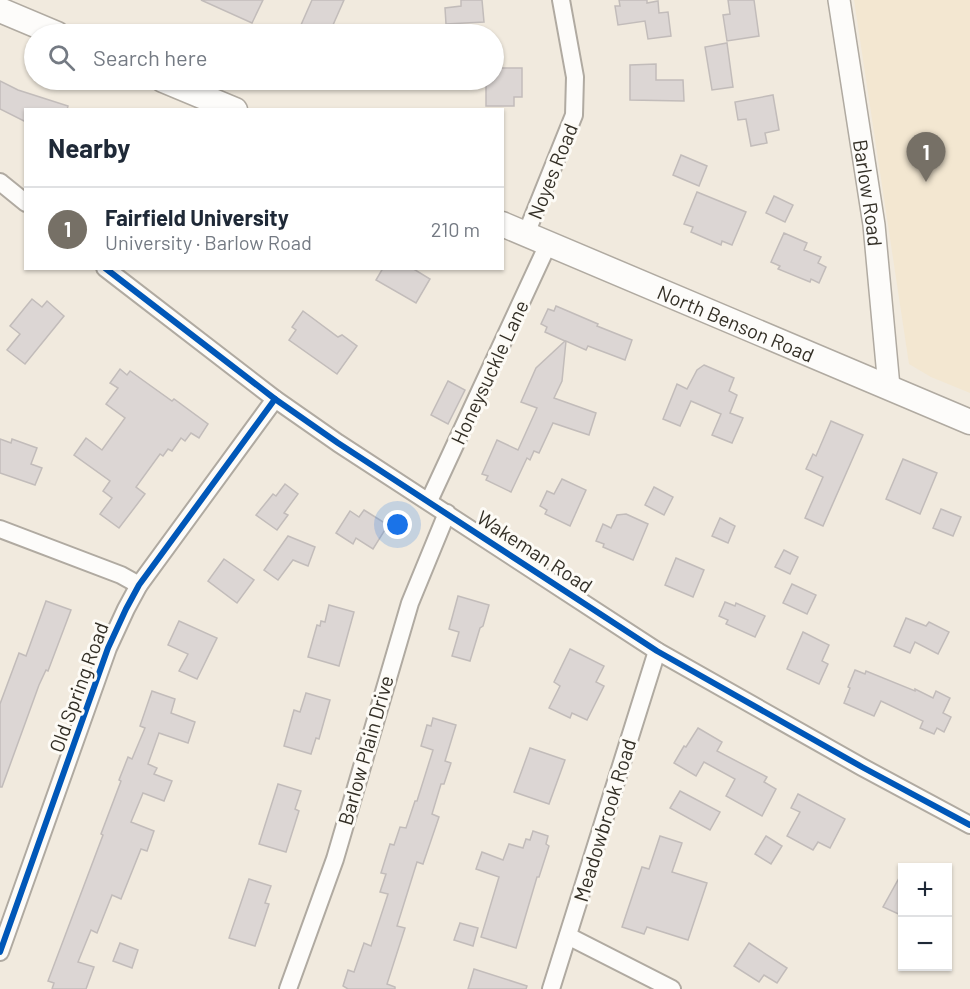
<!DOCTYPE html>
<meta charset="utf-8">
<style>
:root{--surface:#fff;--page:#f6f6f7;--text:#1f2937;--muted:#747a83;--line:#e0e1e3;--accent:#767066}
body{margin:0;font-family:Barlow,sans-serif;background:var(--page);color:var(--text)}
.controls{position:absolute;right:18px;bottom:18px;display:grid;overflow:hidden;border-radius:0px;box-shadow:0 2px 4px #0004}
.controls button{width:54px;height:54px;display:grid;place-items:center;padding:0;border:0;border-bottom:2px solid var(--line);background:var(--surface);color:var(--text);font:30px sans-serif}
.you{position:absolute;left:398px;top:525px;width:21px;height:21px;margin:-15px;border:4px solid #fff;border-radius:50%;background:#1a73e8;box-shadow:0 0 0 9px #1a73e833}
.badge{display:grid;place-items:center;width:39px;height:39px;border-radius:50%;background:var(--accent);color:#fff;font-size:20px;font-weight:700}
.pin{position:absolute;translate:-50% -50px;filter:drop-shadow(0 2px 3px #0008)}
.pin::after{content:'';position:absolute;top:32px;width:21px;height:18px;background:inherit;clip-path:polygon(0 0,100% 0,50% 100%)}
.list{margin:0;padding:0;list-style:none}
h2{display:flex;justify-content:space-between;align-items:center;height:78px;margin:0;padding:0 24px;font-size:26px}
h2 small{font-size:20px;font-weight:400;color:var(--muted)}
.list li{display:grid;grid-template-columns:39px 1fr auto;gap:18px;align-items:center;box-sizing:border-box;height:84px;padding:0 24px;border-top:2px solid var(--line)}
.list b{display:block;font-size:22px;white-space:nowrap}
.list p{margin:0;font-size:20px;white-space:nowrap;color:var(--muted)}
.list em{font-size:20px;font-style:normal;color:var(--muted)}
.icon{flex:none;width:33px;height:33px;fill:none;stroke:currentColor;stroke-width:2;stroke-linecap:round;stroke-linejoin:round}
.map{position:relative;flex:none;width:970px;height:989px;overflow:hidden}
.search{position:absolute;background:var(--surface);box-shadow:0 2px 4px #0004;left:24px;top:24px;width:480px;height:66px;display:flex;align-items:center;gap:15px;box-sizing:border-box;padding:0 21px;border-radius:33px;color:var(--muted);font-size:22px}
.panel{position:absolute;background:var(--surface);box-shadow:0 2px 4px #0004;left:24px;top:108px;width:480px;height:162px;border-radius:0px}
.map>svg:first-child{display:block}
.built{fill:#f3e7d1}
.building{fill:#dcd6d4;stroke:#c2bcba;stroke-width:1.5}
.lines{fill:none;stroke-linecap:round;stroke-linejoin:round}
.minor-casing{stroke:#b0aaa1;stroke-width:20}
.tertiary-casing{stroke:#b0aaa1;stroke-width:24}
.secondary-casing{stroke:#b0aaa1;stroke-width:27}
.minor{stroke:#fdfcfa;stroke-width:16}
.tertiary{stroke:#fdfcfa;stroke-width:21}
.secondary{stroke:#fdfcfa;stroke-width:24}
.cycleway-casing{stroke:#fdfbf6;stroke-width:10}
.cycleway{stroke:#0057b8;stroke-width:6}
.labels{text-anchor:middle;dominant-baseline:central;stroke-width:6;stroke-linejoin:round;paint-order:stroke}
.street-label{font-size:20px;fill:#332f26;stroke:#fdfbf6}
</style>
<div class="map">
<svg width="970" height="989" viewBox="0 0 970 989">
<rect width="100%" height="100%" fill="#f1eade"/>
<polygon class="built" points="854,0 970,0 970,393 931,377 909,364"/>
<g class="building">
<polygon points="201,0 263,0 252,23"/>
<polygon points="312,0 344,0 329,34 297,34"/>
<polygon points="461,0 482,0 484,22 446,24 445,8 461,6"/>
<polygon points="619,0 647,0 647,3 658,1 659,13 668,12 671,36 648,39 645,21 618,25 615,6 620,6"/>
<polygon points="728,0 754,0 759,36 727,41 723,15 730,14"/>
<polygon points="727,43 733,87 712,90 705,47"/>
<polygon points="656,64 656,80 683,80 684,101 630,100 630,65"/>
<polygon points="494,68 522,68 522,97 514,97 514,106 486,106 486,80 494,80"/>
<polygon points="0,81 18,90 68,106 67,110 26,110 26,122 0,109"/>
<polygon points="773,95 779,130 765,133 767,143 751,146 746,119 738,120 735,102"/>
<polygon points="681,155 707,166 699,186 673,175"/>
<polygon points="697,192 746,212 732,245 722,241 721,245 691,232 693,227 684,224"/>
<polygon points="774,196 793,205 785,222 766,213"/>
<polygon points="784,233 807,243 804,250 821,257 818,263 826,267 819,283 811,279 810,282 778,269 780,266 771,262"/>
<polygon points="383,268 412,268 430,279 416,303 376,280"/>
<polygon points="32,299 42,307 47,301 64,316 25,364 7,350 20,334 10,326"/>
<polygon points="556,306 598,324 597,326 632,340 625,360 588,346 586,350 566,341 562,381 554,398 596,413 589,435 553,423 539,453 534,451 530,460 527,458 511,492 486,480 488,476 482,474 497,440 518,450 537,408 521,402 536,368 565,341 545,332 547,327 541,324 548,309 554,311"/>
<polygon points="303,311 338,337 342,335 357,346 337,374 289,340 296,330 292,327"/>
<polygon points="704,365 734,378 729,391 737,395 730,413 743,418 732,443 712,435 721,414 691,401 680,426 663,419 677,384 687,389 697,370"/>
<polygon points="120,369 127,375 130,371 172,401 174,399 208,424 199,438 191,433 185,441 181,438 172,451 168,449 163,456 160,454 136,487 145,494 119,528 100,514 112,498 103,491 110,481 74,455 86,438 102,450 125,418 106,404 118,388 110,383"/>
<polygon points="448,381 465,390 448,424 431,415"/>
<polygon points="831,421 863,435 823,526 805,518 823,477 806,469 813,454 816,456"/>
<polygon points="0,439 11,443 12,439 37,448 31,464 42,468 35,485 0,473"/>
<polygon points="903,459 937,473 920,514 886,499"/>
<polygon points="562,479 586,490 570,526 545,514 547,510 540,506 547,491 554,494"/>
<polygon points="285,484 298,494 284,513 288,515 277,530 256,515 273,494 276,496"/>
<polygon points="654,487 673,497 664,515 645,505"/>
<polygon points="941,509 961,517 953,536 933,528"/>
<polygon points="364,510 388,525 373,549 356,538 353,544 336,533 350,511 359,517"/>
<polygon points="626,514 648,524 633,560 603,547 604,544 596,541 603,524 611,528 617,515"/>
<polygon points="720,518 735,526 728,543 712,536"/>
<polygon points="288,536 315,547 308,566 293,560 278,580 264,570"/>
<polygon points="784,550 798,557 790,574 775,567"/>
<polygon points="676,558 704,570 693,597 665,585"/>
<polygon points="224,559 254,580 237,603 208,581"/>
<polygon points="792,584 816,595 807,614 783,603"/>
<polygon points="458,596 489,605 483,626 480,628 470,661 452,656 459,632 449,629"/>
<polygon points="46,601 71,610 48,671 46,670 39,685 2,787 0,787 0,704 19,653 26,656"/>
<polygon points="725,602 735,606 736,603 765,616 755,637 726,624 728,620 719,616"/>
<polygon points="329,605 354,612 339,666 308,657 317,625 320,626 321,621 325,622"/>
<polygon points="906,618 926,626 929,622 949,632 938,654 915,642 910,653 894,646"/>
<polygon points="179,621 217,638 197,679 179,671 188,654 168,645"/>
<polygon points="803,632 829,645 822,661 828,664 819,684 787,669"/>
<polygon points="570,649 604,666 596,682 604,686 587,720 572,713 570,718 549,708 560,686 554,682"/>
<polygon points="855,670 865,674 866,671 915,691 915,689 933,698 936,691 950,698 943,713 951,717 944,732 937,728 934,734 920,728 923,721 881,701 874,716 844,703 850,688 848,687"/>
<polygon points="152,691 175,699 171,713 195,722 188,743 159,733 148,764 157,768 154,774 172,781 164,801 143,793 131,822 154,831 147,851 141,849 121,899 112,895 97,933 91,930 78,962 94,967 86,989 52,989 54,983 48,981 103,835 101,834 121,781 119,780 128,757 132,759 145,728 140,726"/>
<polygon points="306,693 330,700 319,739 316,738 311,754 284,746 294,710 300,712"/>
<polygon points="433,718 456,725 445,761 451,763 444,784 441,784 432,814 439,817 423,864 417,862 397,926 405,928 387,984 395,987 395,989 348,989 343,986 348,970 354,972 364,943 371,946 388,894 380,892 386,874 381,873 390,844 394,845 400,827 406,828 415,801 417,801 433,750 421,746 427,725 431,726"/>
<polygon points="698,728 722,742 717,751 767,777 764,782 776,789 762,816 726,796 735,779 704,762 696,776 674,763 684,746 686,747"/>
<polygon points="530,748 565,760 549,804 514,792"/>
<polygon points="278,784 301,791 295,809 299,811 286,852 259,844"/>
<polygon points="680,791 720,812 710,830 670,808"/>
<polygon points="798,794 845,819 830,848 818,842 813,850 787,836 800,812 791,808"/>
<polygon points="533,831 548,836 546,844 549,846 539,877 537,877 516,948 481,937 499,877 476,869 482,852 503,860 509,844 523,848 526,839 530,840"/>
<polygon points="660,836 682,843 672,872 707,883 688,940 647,927 644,934 622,927 642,867 649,869"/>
<polygon points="766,836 782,846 771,864 755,854"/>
<polygon points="903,871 903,916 883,907"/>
<polygon points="249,879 271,886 265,903 269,904 255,946 229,938"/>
<polygon points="460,923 478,928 473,946 454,940"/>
<polygon points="120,943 138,950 132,968 113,961"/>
<polygon points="749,943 787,968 777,983 764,975 759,982 734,966"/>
<polygon points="474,969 527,986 526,989 468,989"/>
</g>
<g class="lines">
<g class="minor-casing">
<g id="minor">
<polyline points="0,182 26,203"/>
<polyline points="526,234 574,115 575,77 561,0"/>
<polyline points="105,268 275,399 338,443 657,651 862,767 970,825"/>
<polyline points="429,501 549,242"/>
<polyline points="0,529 121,575 139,585"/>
<polyline points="568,936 672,989"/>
<polyline points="0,952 108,648 126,609 139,585 275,399"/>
<polyline points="288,989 335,859 410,603 447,513"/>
<polyline points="551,989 657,651"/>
</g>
</g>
<g class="tertiary-casing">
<g id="tertiary">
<path id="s1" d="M839,0l35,225 15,162"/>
</g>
</g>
<g class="secondary-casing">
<g id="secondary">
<polyline points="0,10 57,34"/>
<polyline points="163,80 235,110"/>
<path id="s2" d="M502,224l468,198"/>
</g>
</g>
<use href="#minor" class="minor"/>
<use href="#tertiary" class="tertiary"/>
<use href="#secondary" class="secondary"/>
<g class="cycleway-casing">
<g id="cycleway">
<polyline points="105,268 275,399 338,443 657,651 862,767 970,825"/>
<polyline points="0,952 108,648 126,609 139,585 275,399"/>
</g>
</g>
<use href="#cycleway" class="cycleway"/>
</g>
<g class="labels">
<g class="street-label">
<text transform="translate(552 171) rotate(-68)">Noyes Road</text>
<text stroke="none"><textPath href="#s1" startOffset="195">Barlow Road</textPath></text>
<text stroke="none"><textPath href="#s2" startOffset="254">North Benson Road</textPath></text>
<text transform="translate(489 372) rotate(-65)">Honeysuckle Lane</text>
<text transform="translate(535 551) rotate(33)">Wakeman Road</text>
<text transform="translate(78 687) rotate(-70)">Old Spring Road</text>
<text transform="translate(365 750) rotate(-74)">Barlow Plain Drive</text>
<text transform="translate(604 820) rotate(-73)">Meadowbrook Road</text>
</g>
</g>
</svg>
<div class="controls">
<button>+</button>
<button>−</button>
</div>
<div class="you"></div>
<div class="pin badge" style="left:926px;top:182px">1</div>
<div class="search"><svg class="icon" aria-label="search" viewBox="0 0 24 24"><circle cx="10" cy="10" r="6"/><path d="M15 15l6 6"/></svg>Search here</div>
<section class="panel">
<h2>Nearby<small></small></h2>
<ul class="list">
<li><span class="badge">1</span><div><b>Fairfield University</b><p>University · Barlow Road</p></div><em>210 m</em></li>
</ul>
</section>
</div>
